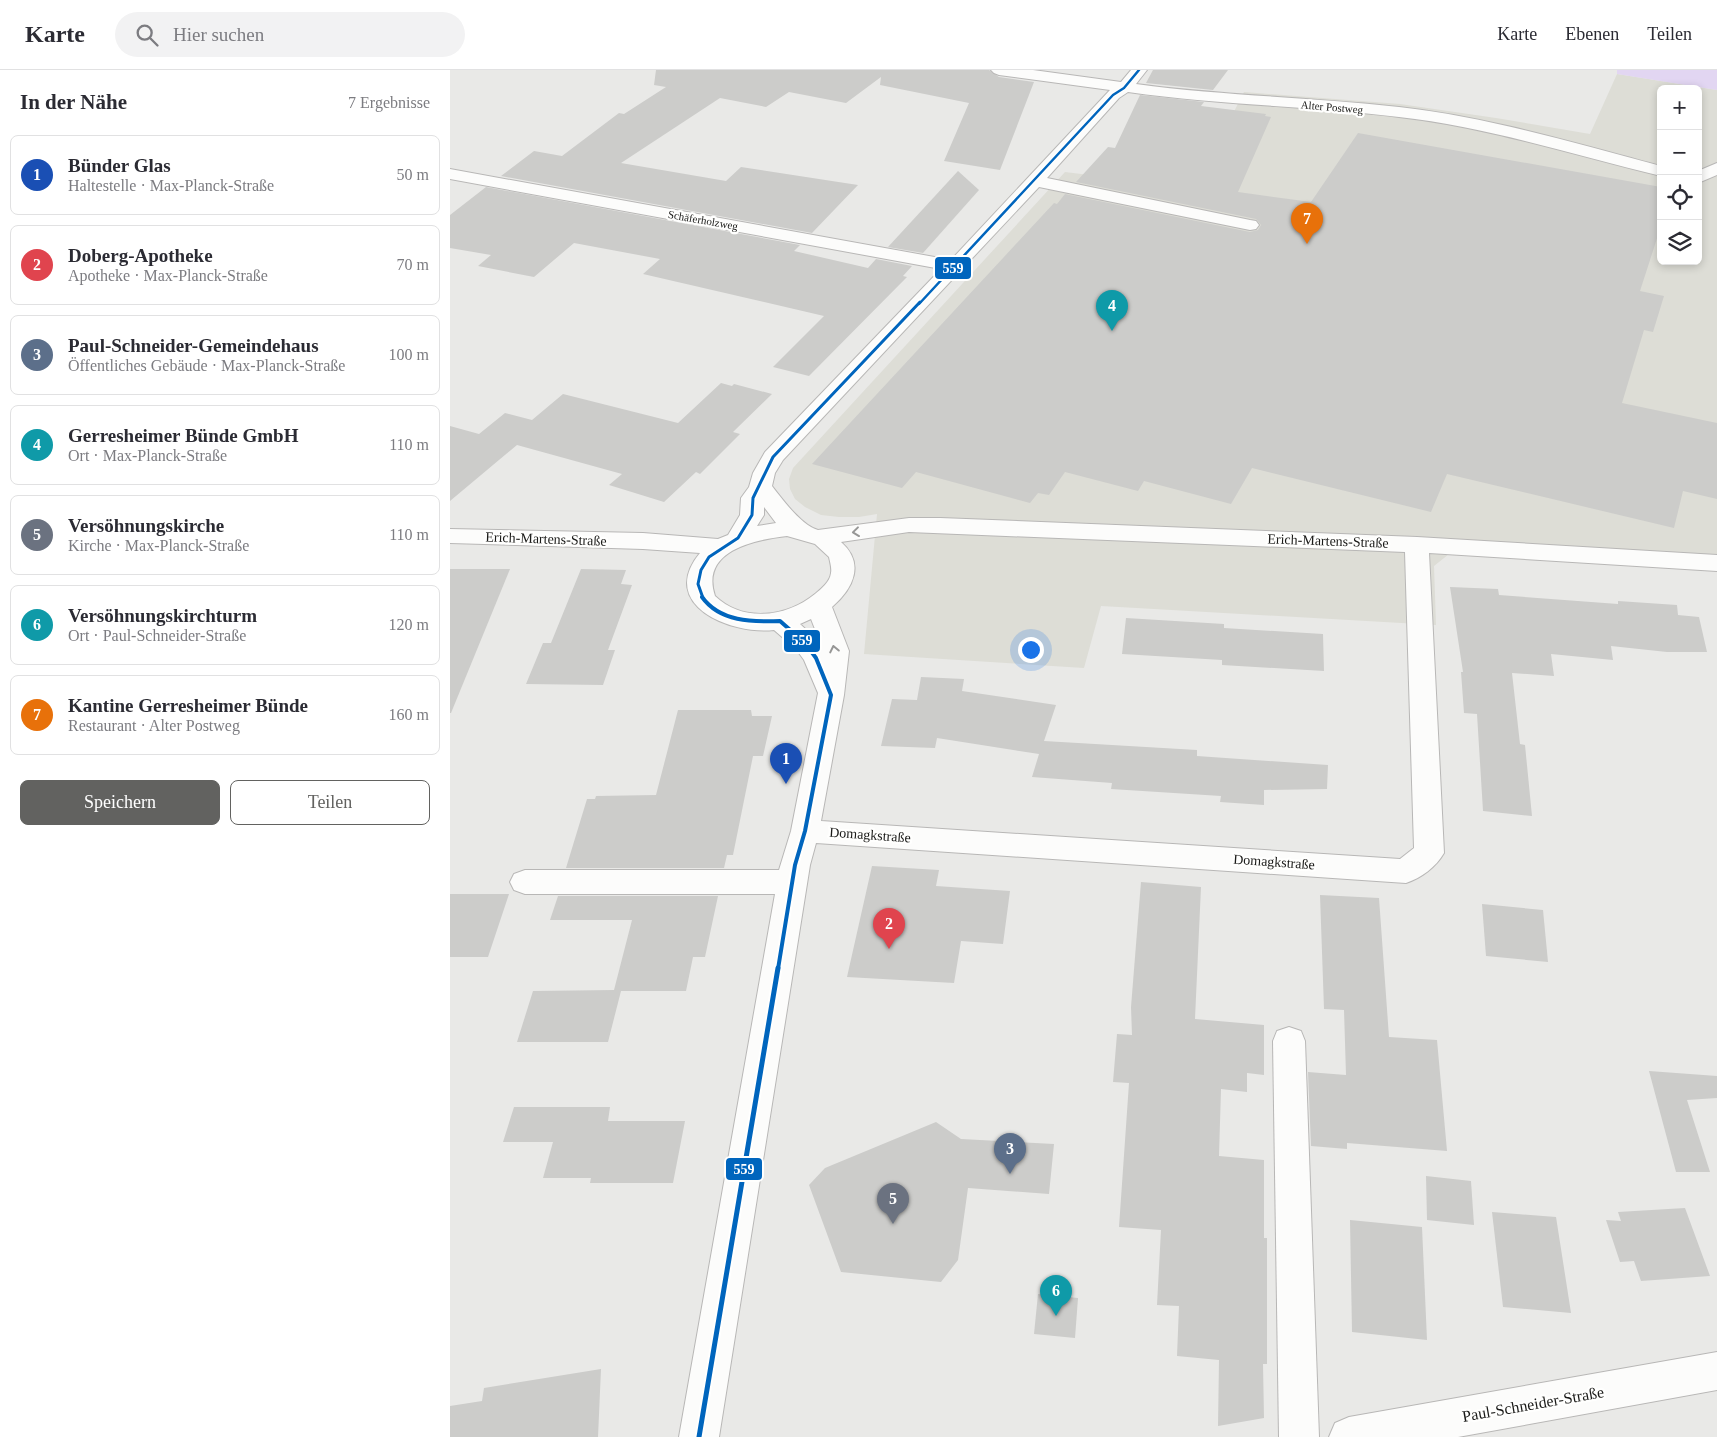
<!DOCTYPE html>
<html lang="de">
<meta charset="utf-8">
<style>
:root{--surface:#fff;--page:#f2f2f3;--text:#2b2b33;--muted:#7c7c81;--line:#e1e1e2;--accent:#626260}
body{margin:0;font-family:"Times New Roman",serif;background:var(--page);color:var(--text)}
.controls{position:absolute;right:15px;top:15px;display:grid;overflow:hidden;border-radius:8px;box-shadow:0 2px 8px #0003}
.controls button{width:45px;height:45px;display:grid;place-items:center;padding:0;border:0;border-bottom:1px solid var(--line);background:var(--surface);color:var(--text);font:25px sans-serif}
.you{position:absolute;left:580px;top:579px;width:18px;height:18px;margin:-12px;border:4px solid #fff;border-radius:50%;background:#1a73e8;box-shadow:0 0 0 8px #1a73e833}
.badge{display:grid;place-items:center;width:32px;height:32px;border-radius:50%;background:var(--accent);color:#fff;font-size:16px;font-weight:700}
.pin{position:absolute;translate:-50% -41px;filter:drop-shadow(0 1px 2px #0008)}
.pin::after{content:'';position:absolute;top:26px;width:18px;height:15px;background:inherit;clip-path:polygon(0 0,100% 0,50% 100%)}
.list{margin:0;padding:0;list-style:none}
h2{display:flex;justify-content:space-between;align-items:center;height:65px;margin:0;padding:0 20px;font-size:21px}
h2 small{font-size:16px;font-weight:400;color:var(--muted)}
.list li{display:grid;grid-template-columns:32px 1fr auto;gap:15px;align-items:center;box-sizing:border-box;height:80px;margin:0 10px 10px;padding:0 10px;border:1px solid var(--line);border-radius:8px}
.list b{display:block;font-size:19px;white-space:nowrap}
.list p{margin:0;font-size:16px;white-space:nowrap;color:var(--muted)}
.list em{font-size:16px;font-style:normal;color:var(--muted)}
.actions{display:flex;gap:10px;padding:15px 20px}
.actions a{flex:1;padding:11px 0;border:1px solid var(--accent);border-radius:8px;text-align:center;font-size:18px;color:var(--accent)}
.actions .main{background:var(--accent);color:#fff}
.icon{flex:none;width:28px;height:28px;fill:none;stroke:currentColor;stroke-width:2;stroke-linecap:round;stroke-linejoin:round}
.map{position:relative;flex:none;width:1267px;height:1367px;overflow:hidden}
header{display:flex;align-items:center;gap:30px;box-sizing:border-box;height:70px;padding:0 25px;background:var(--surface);border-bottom:1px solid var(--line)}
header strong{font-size:24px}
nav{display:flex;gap:28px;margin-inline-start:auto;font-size:18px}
.search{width:350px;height:45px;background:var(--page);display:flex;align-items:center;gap:12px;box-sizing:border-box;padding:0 18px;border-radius:28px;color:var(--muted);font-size:19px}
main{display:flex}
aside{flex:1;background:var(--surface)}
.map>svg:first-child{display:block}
.built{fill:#ddddd6;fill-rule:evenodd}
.green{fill:#e2d6f2}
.building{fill:#ccccca}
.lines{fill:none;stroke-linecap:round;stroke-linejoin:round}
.minor-casing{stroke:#b8b7b6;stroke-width:2}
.minor{fill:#fcfcfb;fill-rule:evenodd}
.bus-1-far3-casing{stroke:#fffffe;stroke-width:5}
.bus-1-far2-casing{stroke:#fffffe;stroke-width:6}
.bus-1-far1-casing{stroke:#fffffe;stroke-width:8}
.bus-1-casing{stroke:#fffffe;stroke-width:9}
.bus-1-far3{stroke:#0065bd;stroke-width:2.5}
.bus-1-far2{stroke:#0065bd;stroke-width:3}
.bus-1-far1{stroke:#0065bd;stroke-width:4}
.bus-1{stroke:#0065bd;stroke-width:5}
.oneway{stroke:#969695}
.labels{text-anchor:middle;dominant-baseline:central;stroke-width:4.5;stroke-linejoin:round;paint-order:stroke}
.far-street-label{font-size:11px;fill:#1a1a18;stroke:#fffffe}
.street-label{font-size:14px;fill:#1a1a18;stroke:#fffffe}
.near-street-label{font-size:16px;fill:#1a1a18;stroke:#fffffe}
.line-badge{stroke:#fffffe;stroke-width:2}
.badge-label{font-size:14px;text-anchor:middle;font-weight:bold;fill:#fff}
</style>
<header>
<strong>Karte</strong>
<div class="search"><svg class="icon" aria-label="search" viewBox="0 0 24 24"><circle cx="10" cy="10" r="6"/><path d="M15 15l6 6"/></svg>Hier suchen</div>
<nav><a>Karte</a><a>Ebenen</a><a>Teilen</a></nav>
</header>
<main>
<aside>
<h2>In der Nähe<small>7 Ergebnisse</small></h2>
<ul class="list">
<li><span class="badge" style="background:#1a4fb4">1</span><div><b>Bünder Glas</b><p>Haltestelle · Max-Planck-Straße</p></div><em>50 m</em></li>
<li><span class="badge" style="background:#e0444e">2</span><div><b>Doberg-Apotheke</b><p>Apotheke · Max-Planck-Straße</p></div><em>70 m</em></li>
<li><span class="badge" style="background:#5c6f8a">3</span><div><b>Paul-Schneider-Gemeindehaus</b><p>Öffentliches Gebäude · Max-Planck-Straße</p></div><em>100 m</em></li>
<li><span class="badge" style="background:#0f9aa8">4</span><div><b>Gerresheimer Bünde GmbH</b><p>Ort · Max-Planck-Straße</p></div><em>110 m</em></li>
<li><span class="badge" style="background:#6b7280">5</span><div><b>Versöhnungskirche</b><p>Kirche · Max-Planck-Straße</p></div><em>110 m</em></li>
<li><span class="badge" style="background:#0f9aa8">6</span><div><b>Versöhnungskirchturm</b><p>Ort · Paul-Schneider-Straße</p></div><em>120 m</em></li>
<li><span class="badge" style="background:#e8710a">7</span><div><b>Kantine Gerresheimer Bünde</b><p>Restaurant · Alter Postweg</p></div><em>160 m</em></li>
</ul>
<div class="actions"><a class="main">Speichern</a><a>Teilen</a></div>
</aside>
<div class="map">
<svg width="1267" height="1367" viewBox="0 0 1267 1367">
<rect width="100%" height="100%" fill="#e9e9e7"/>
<path class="built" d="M1167,4l100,16v481l-268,-17 -15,12 2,59 -335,-19 -17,62 -220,-14 13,-140 -18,3h-20l-18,-2 -16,-8 -10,-8 -5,-10 -1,-10 4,-11 272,-296 130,16 49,-96 156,12 96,14 94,16zM1211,19h37v172h-37z"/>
<polygon class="green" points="1167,0 1267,0 1267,20 1167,4"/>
<g class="building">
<polygon points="206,0 539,0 549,7 584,12 550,100 494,91 519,33 430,15 431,7 396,33 339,22 316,37 270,28 171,93 276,111 291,97 408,115 362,163 51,106 84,81 112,86 169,43 174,44 216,17 204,15"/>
<polygon points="703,0 778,0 763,20 696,13"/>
<polygon points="690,25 754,32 751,36 816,44 815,46 821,47 788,122 861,132 908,63 1211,117 1211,156 1190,221 1214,226 1203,262 1194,260 1172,333 1267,353 1267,429 1233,421 1224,458 997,404 981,442 802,398 781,434 694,411 688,421 615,402 599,425 588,423 580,433 466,402 452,418 362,394 604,133 607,134 615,124 800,162 808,160 811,155 806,149 626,112 658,77 665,78"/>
<polygon points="508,101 529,120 473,183 438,177"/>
<polygon points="36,117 350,175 344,181 418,198 426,189 462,196 453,206 457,207 359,306 323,297 374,246 193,204 210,189 124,173 84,207 28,196 41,185 0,178 0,145"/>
<polygon points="271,313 282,316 284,314 322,324 283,362 290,364 250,404 246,402 214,432 159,415 172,404 67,375 0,431 0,356 29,364 55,343 82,350 113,324 228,353"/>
<polygon points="0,499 60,499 1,643 0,643"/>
<polygon points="131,499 176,500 171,514 182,515 158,580 165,580 153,615 76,614 93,573 101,573"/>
<polygon points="1000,517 1048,519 1049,525 1168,534 1168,531 1227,535 1228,545 1249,547 1257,582 1217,582 1161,576 1163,590 1101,584 1104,606 1062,603 1070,674 1075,675 1082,746 1033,741 1027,644 1014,643 1011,602 1013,602"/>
<polygon points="676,548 774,554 774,558 873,564 874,601 772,595 772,590 672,584"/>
<polygon points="471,607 514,609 512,621 606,635 594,671 747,680 747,686 878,695 877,719 814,720 814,735 770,732 771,726 661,719 662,713 582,707 589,684 487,668 485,678 431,676 442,629 467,630"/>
<polygon points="228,640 301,640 302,646 322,646 313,686 303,686 283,785 277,785 274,798 116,798 137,729 145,729 146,726 206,725"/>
<polygon points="422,796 489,800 486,816 560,821 553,874 511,871 504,913 397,907"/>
<polygon points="691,812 751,817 745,949 814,955 814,1005 797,1003 797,1022 771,1019 769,1086 814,1090 814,1168 817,1168 817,1294 813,1294 814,1348 768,1356 769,1290 727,1286 729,1236 707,1235 711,1160 669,1157 679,1013 663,1012 667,964 682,965 681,937"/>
<polygon points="0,824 59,824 38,887 0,887"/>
<polygon points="870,825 929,828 939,967 987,970 997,1081 897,1073 897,1079 861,1076 858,1002 896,1005 894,940 874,939"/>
<polygon points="108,826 268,826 255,887 243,887 236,921 171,921 158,972 67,972 83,921 164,920 182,850 100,850"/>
<polygon points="1032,834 1093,840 1098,892 1036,886"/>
<polygon points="1199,1001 1267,1006 1267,1028 1237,1030 1260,1102 1226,1102"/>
<polygon points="64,1037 160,1037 158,1051 235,1051 223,1113 140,1113 141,1108 93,1108 103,1072 53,1072"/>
<polygon points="486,1052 511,1069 604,1074 599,1124 518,1118 508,1190 491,1212 391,1202 359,1115 375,1098"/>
<polygon points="976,1106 1021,1111 1024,1155 977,1150"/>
<polygon points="1235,1138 1260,1206 1191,1211 1184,1191 1170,1192 1156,1150 1171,1151 1168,1142"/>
<polygon points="1042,1142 1106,1147 1121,1243 1053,1237"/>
<polygon points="900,1150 972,1157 977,1270 902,1262"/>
<polygon points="588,1224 628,1228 625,1268 584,1264"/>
<polygon points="151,1299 148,1367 0,1367 0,1336 32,1331 34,1318"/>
</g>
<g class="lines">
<g class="minor-casing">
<g id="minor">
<path d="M541,0h42l88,12 10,-12h16l-11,14c87,12 176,13 263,23 89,10 175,36 262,59v10c-87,-21 -173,-49 -262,-59 -90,-11 -181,-12 -271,-25l-9,6 -72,80 203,42 6,1 3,4 -3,4 -6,1 -211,-43 -256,273 -8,13 -3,13c10,13 30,40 46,44l91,-12h31l477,19 300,18v16l-288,-18 15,300c-8,14 -23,25 -38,30l-590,-40 -6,22 -91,572h-40l96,-543h-250l-11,-4 -4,-8 4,-8 11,-4h254l12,-39 27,-138 -14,-33 -8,-11 -22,-19c-43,5 -117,-25 -74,-77l-57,-4 -193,-6v-14l193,4 75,6 10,-4 12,-20 1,-17 8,-11 4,-14 12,-21 176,-183 -491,-90v-10l501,91 159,-170 -111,-15 -5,-2zM314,437l12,16 -19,3 7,-11zM459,462l496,20 9,296 -14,11 -579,-38 23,-126 5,-44 -17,-44c22,-19 33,-44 9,-65zM337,466l28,8 14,13c1,5 3,11 2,16 -1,9 -10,16 -16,21 -28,23 -72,29 -100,2 -15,-45 38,-56 72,-60zM361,549l11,28 -8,-10 -14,-13z"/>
<polygon points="1267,93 1267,105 1248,113 1248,101"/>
<polygon points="839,957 851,961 855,971 869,1367 829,1367 823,971 827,961"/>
<polygon points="1267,1282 1267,1320 1008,1367 879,1367 885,1353 899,1347"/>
</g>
</g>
<use href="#minor" class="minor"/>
<g class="bus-1-far3-casing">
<polyline id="bus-1-far3" points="469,234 663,25 674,18 689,0"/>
</g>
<g class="bus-1-far2-casing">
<polyline id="bus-1-far2" points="253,528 248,514 251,500 259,487 288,468 302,445 303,428 323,387 470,232"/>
</g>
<g class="bus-1-far1-casing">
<path id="bus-1-far1" d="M252,527c18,25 50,25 78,24l25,22 11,15 15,37 -26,136 -10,34 -17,104"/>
</g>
<g class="bus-1-casing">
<polyline id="bus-1" points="249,1367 328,898"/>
</g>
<use href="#bus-1-far3" class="bus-1-far3"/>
<use href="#bus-1-far2" class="bus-1-far2"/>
<use href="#bus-1-far1" class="bus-1-far1"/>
<use href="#bus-1" class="bus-1"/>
</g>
<defs><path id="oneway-chevron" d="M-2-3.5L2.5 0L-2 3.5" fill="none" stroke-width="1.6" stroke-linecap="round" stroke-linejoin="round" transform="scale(1.25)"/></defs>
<g class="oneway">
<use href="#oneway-chevron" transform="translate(406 462) rotate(173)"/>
<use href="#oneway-chevron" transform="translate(384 579) rotate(-102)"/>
</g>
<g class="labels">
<g class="far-street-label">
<text transform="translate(882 37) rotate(5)">Alter Postweg</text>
<text transform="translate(253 150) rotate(10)">Schäferholzweg</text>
</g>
<g class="street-label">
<text transform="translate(96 469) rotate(2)">Erich-Martens-Straße</text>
<text transform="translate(878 471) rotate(2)">Erich-Martens-Straße</text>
<text transform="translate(420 765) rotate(4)">Domagkstraße</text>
<text transform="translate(824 792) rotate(4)">Domagkstraße</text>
</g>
<g class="near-street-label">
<text transform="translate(1083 1334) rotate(-10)">Paul-Schneider-Straße</text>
</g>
</g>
<g class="line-badge">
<rect x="484" y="186" width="38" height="24" rx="5" fill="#0065bd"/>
<rect x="333" y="559" width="38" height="24" rx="5" fill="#0065bd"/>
<rect x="275" y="1087" width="38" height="24" rx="5" fill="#0065bd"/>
</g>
<g class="badge-label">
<text x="503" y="203">559</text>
<text x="352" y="575">559</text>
<text x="294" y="1104">559</text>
</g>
</svg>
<div class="controls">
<button>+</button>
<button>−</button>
<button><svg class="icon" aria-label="locate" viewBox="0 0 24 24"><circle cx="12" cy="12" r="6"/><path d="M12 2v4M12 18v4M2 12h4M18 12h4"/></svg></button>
<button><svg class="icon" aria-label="layers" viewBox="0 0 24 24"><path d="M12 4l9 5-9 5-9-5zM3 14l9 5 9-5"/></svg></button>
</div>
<div class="you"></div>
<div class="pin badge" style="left:336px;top:714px;background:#1a4fb4">1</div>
<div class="pin badge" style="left:439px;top:879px;background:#e0444e">2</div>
<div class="pin badge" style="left:560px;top:1104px;background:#5c6f8a">3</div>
<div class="pin badge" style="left:662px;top:261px;background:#0f9aa8">4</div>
<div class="pin badge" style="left:443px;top:1154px;background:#6b7280">5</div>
<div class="pin badge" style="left:606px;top:1246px;background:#0f9aa8">6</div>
<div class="pin badge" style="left:857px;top:174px;background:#e8710a">7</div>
</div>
</main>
